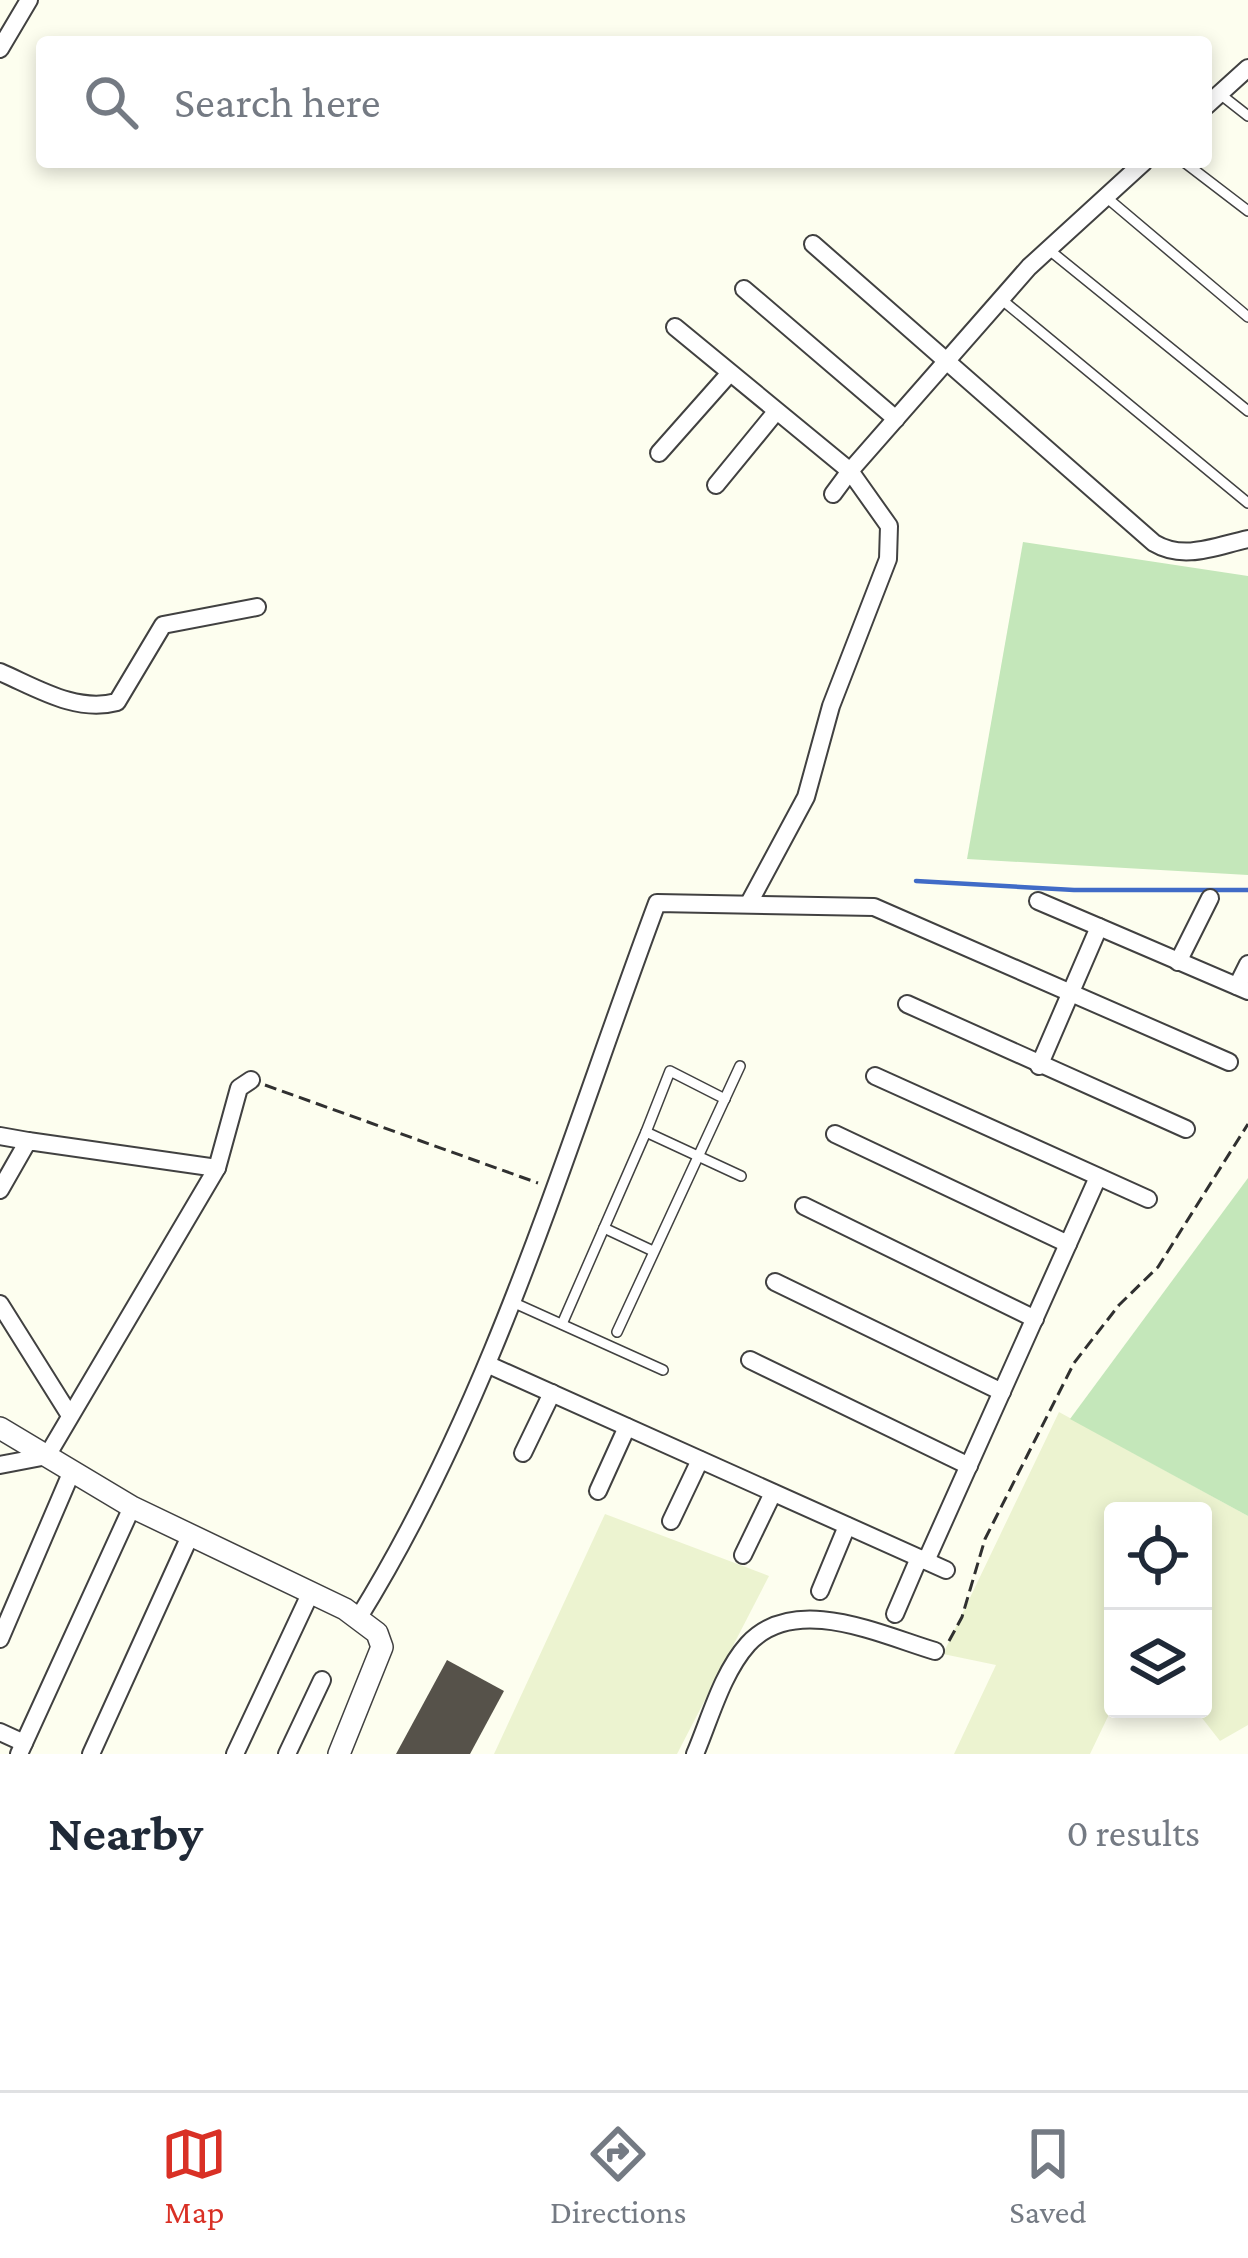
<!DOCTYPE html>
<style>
:root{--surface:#fff;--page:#f6f6f7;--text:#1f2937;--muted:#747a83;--line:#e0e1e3;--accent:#d93025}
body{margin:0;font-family:"Crimson Pro",serif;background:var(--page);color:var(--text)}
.controls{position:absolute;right:36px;bottom:36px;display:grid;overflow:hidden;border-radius:12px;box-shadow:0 6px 18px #0003}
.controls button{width:108px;height:108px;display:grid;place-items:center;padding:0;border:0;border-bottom:3px solid var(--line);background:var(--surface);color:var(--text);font:60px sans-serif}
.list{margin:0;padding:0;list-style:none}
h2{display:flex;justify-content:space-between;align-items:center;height:156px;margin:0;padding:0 48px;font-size:51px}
h2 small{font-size:39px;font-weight:400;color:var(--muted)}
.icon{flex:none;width:66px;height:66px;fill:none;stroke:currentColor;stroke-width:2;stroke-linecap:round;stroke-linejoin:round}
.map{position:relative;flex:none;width:1248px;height:1754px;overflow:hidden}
.search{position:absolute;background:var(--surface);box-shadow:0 6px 18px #0003;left:36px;right:36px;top:36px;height:132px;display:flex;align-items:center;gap:30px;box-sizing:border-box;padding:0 42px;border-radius:12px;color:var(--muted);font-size:45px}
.sheet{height:336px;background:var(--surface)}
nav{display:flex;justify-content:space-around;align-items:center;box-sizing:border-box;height:168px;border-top:3px solid var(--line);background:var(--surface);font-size:33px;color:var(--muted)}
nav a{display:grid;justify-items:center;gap:6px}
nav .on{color:var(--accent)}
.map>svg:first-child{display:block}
.farmland{fill:#ecf3d0}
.green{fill:#c4e7ba}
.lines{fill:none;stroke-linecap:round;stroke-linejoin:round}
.stream{stroke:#406bc7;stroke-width:4.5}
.building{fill:#56524a}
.service-casing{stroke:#414141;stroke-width:12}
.minor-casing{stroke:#414141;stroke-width:20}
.tertiary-casing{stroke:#414141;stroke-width:24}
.path{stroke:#303030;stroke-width:3;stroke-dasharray:12 6;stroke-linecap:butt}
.service{stroke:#fff;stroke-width:9}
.minor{stroke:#fff;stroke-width:16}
.tertiary{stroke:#fff;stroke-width:21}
</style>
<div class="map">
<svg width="1248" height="1754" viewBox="0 0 1248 1754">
<rect width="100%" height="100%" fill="#fdfeef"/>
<g class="farmland">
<polygon points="1059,1412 1248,1516 1248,1725 1220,1741 1195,1709 1203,1709 1203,1511 1113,1511 1113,1706 1090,1754 954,1754 996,1665 943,1654"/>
<polygon points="605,1514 769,1576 677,1754 494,1754"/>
</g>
<g class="green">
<polygon points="1023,542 1248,576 1248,875 967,859"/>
<polygon points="1248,1178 1248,1516 1070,1419"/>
</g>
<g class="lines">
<polyline class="stream" points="916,881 1074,890 1248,890"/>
</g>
<polygon class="building" points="447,1660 504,1691 470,1754 396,1754"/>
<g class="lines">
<g class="service-casing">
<g id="service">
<polyline points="1220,94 1248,116"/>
<polyline points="1184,162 1248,211"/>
<polyline points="1106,197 1248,317"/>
<polyline points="1048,249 1248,411"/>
<polyline points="1001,299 1248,503"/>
<polyline points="646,1132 670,1071 725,1099"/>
<polyline points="604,1228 653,1251"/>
<polyline points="510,1301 663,1370"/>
<polyline points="562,1324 646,1132 741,1176"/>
<polyline points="617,1332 740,1066"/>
</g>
</g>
<g class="minor-casing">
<g id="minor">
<polyline points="0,49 29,0"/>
<polyline points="1206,106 1248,68"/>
<path d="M813,244l341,299c30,18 62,3 94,-4"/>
<polyline points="744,289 896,419"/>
<polyline points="675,327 850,471 833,494"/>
<polyline points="659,453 729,374"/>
<polyline points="716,485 775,413"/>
<path d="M0,672c37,16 76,41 117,30l46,-77 94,-18"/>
<polyline points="1038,901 1099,927"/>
<polyline points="749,903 806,797 831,706 888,559 889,526 850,471 1029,267 1144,162"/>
<polyline points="1178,962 1210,898"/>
<polyline points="1237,986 1248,964"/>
<polyline points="907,1004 1186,1129"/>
<polyline points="1039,1066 1099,927 1248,991"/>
<polyline points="875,1076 1148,1199"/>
<polyline points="835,1134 1068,1244"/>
<polyline points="0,1136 28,1141"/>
<polyline points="0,1190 28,1141 217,1168"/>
<polyline points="804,1206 1035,1319"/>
<polyline points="775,1282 1002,1392"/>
<polyline points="0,1304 69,1414"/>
<polyline points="750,1360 969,1466"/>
<polyline points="489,1365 946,1570"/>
<polyline points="523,1453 552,1393"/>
<polyline points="0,1465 47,1456 217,1168 239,1088 251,1080"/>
<polyline points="598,1491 627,1427"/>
<polyline points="671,1521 700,1460"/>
<polyline points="743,1555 773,1493"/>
<polyline points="926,1561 1098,1177"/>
<polyline points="820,1591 847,1526"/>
<polyline points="895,1614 919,1558"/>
<path d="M359,1617c136,-220 208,-473 298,-714l217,4 355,155"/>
<polyline points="0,1639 72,1471"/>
<polyline points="0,1732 24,1743"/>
<polyline points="19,1754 132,1507"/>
<polyline points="91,1754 190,1536"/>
<polyline points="235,1754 311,1592"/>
<polyline points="287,1754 322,1680"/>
<path d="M695,1754c15,-35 27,-81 53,-110 47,-51 133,-9 187,7"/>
</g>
</g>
<g class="tertiary-casing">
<polyline id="tertiary" points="0,1428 132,1507 345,1609 377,1633 382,1647 339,1754"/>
</g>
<g class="path">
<polyline points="265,1085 538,1183"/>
<polyline points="949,1641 962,1617 985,1539 1074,1363 1119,1305 1158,1267 1248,1124"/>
</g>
<use href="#service" class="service"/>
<use href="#minor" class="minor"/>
<use href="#tertiary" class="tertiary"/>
</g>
</svg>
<div class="controls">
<button><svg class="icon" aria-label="locate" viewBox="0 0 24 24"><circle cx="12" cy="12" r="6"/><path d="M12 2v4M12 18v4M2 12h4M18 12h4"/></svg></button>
<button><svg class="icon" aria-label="layers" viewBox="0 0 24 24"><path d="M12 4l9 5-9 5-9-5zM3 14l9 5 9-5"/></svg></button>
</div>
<div class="search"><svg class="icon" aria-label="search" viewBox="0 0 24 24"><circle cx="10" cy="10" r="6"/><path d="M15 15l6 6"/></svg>Search here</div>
</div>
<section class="sheet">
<h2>Nearby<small>0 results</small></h2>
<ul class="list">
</ul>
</section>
<nav>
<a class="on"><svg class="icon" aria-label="map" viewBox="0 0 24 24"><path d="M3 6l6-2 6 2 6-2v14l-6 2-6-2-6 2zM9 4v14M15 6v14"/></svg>Map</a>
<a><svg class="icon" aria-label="directions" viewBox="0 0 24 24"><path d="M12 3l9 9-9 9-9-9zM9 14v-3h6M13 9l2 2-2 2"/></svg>Directions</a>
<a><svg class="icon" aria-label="saved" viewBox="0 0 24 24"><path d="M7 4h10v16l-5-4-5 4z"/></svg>Saved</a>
</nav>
